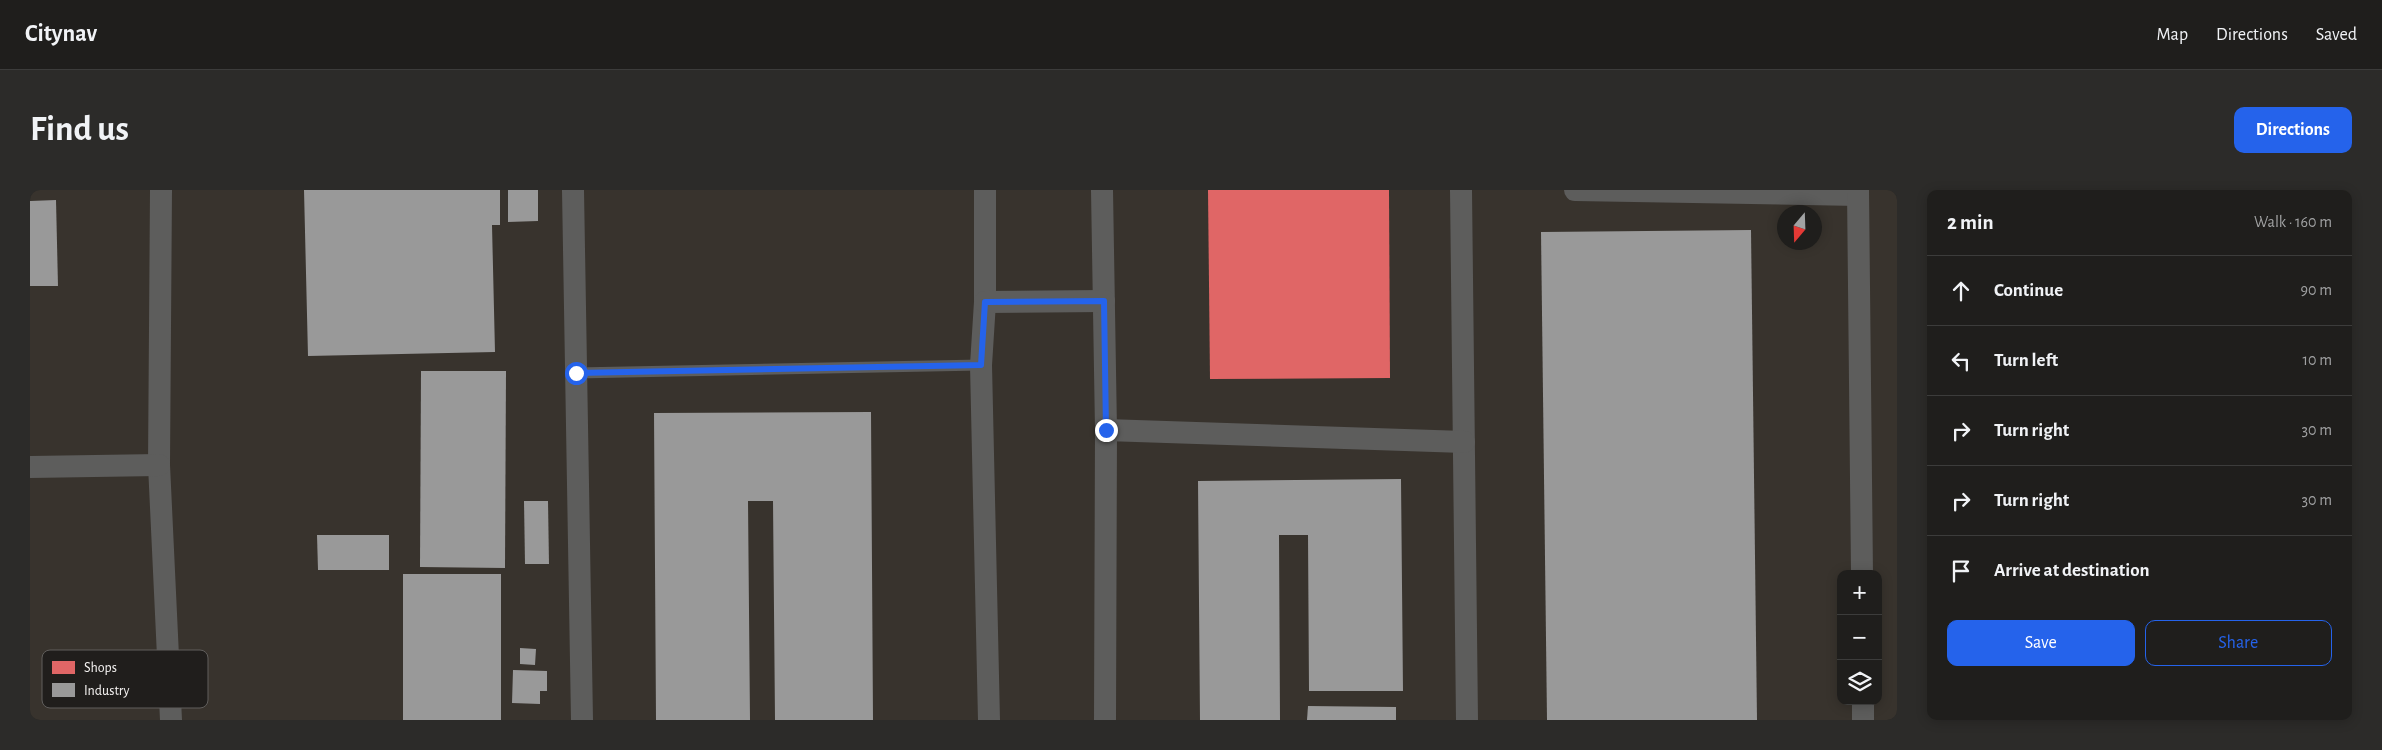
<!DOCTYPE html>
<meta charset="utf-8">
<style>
:root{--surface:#1f1e1c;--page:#2c2b29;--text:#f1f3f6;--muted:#a1a2a3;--line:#3c3c3b;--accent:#2563eb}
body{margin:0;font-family:"Alegreya Sans",sans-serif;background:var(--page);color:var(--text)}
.controls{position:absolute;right:15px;bottom:15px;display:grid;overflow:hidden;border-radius:10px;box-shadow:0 2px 12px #0003}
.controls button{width:45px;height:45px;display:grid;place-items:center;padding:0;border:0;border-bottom:1px solid var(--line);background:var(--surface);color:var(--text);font:25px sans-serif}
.compass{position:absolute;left:1747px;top:15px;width:45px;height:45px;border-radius:50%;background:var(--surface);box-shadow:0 2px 12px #0003;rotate:199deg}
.stop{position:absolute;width:15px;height:15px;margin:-11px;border:4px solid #2563eb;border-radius:50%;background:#fff}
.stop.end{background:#2563eb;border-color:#fff;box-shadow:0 1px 5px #0008}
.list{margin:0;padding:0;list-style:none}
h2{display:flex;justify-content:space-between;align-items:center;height:65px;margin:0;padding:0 20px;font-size:21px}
h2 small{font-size:16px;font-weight:400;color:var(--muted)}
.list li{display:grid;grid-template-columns:32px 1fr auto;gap:15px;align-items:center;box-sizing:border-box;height:70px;padding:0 20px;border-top:1px solid var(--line)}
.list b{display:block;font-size:19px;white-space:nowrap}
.list em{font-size:16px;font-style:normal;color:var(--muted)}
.actions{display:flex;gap:10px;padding:15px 20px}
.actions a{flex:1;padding:11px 0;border:1px solid var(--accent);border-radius:10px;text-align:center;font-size:18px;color:var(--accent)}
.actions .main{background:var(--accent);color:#fff}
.icon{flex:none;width:28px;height:28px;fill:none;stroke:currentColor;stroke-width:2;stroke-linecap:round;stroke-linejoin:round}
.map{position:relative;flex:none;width:1867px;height:530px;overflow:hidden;border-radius:10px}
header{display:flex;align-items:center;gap:30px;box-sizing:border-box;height:70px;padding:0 25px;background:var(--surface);border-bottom:1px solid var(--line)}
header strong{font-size:24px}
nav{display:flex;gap:28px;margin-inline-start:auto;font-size:18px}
.intro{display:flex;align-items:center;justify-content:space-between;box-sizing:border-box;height:120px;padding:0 30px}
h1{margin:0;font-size:35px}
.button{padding:12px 22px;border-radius:10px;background:var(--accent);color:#fff;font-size:18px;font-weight:700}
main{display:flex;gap:30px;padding:0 30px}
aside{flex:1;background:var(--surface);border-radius:10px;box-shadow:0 2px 12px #0003}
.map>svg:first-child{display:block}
.built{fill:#38332d;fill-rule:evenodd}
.shops{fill:#e06666}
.industry{fill:#999}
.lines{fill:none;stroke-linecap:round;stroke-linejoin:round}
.lane{stroke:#5d5d5c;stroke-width:11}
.street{stroke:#5d5d5c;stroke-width:22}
.route{stroke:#2563eb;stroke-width:6}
.key{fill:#201e1c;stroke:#605e5c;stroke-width:1}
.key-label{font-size:14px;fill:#f5f3f2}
</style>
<header>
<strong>Citynav</strong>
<nav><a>Map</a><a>Directions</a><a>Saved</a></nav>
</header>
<div class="intro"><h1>Find us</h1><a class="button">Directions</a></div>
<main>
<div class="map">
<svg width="1867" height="530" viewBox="0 0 1867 530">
<rect width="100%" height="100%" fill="#292826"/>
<path class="built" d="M0,0h1867v530h-1867zM1754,22h30v30h-30zM1811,384h37v127h-37z"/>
<polygon class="shops" points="1178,0 1359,0 1360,188 1180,189"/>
<g class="industry">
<polygon points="274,0 470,0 470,35 462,35 465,162 278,166"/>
<polygon points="478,0 508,0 508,31 478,32"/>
<polygon points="26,10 28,96 0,96 0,11"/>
<polygon points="1721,40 1727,530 1517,530 1511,42"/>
<polygon points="391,181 476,181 475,378 390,377"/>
<polygon points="841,222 843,530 745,530 743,311 718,311 720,530 626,530 624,223"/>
<polygon points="1371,289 1373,501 1279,501 1278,345 1249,345 1250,530 1170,530 1168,291"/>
<polygon points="494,311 518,311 519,374 495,374"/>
<polygon points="287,345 359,345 359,380 288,380"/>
<rect x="373" y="384" width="98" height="146"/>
<polygon points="490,458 506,459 505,475 490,474"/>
<polygon points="483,480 517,481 517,501 510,501 510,514 482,513"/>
<polygon points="1278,516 1366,517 1366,530 1277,530"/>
</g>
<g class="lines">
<polyline class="lane" points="546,183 951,175"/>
<g class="street">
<polyline points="131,0 129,275 141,530"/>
<polyline points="543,0 552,530"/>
<polyline points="955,0 955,112 951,175 959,530"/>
<polyline points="1072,0 1076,240 1075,530"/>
<polyline points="1431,0 1437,530"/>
<polyline points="1545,0 1828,5"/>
<polyline points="1828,0 1832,384"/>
<polyline points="955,112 1074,111"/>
<polyline points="1076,240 1434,252"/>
<polyline points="0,277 129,275"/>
<polyline points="1833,511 1833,530"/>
</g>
</g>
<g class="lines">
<polyline class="route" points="546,183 951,175 955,112 1074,111 1076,240"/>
</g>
<rect x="12" y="460" width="166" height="58" rx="8" class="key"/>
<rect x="22" y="471" width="23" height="13" fill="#e06666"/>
<rect x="22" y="493" width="23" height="14" fill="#999"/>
<g class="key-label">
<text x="54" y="482">Shops</text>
<text x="54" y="505">Industry</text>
</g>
</svg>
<div class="controls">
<button>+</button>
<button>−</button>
<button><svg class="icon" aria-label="layers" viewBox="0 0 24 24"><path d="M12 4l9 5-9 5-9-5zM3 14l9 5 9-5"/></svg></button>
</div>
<svg class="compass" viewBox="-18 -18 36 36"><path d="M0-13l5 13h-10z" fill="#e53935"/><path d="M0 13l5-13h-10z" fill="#a1a2a3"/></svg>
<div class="stop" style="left:546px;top:183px"></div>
<div class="stop end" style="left:1076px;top:240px"></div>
</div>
<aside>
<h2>2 min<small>Walk · 160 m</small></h2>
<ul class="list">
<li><svg class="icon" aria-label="ahead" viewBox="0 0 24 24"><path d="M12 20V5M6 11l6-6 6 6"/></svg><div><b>Continue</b></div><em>90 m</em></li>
<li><svg class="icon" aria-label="left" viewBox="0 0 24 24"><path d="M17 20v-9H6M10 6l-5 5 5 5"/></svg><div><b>Turn left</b></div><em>10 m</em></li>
<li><svg class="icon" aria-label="right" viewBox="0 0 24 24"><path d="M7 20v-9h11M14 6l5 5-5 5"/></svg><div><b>Turn right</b></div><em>30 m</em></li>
<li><svg class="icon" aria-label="right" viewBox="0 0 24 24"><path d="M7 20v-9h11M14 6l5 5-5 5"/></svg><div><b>Turn right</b></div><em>30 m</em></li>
<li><svg class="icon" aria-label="arrive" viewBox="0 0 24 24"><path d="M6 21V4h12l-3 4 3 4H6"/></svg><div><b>Arrive at destination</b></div></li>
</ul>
<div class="actions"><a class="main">Save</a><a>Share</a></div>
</aside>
</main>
